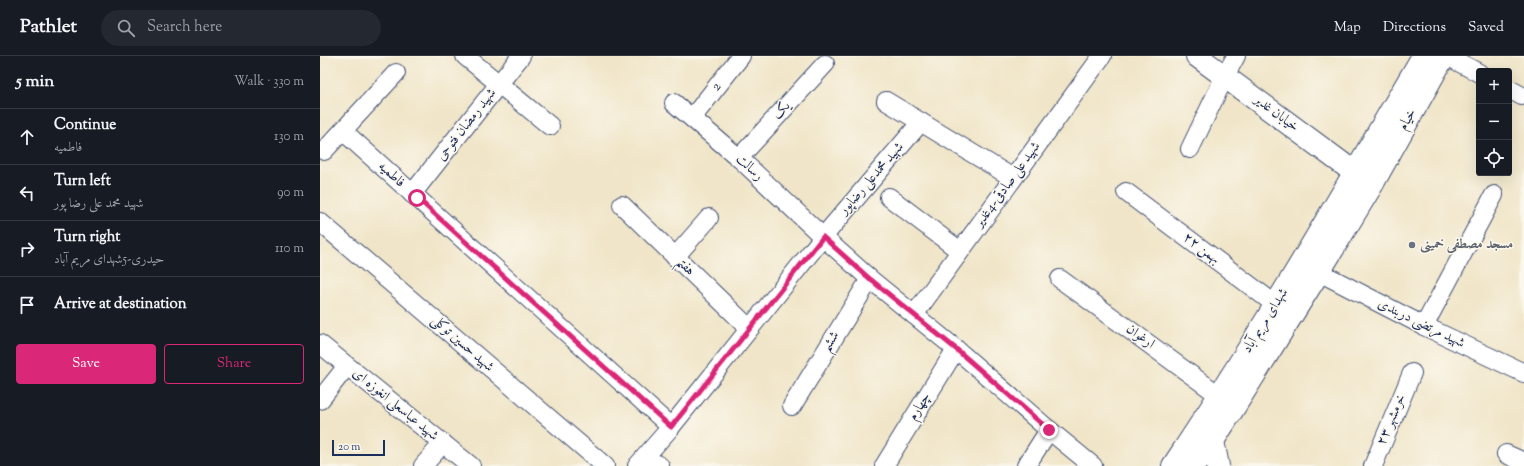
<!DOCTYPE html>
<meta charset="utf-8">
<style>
:root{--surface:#171b24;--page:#242831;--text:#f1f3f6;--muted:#9ea1a6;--line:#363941;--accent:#db2777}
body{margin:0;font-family:"Sorts Mill Goudy",Amiri,serif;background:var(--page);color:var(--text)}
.controls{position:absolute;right:12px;top:12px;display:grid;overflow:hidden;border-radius:4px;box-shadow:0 4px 16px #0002}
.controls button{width:36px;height:36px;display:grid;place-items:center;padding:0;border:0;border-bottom:1px solid var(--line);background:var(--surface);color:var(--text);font:20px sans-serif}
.scale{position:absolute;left:12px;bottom:10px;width:53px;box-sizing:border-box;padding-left:4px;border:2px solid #1b2f5e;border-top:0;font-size:11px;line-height:14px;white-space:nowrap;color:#1b2f5e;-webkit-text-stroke:3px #fbf7ec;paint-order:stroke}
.stop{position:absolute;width:12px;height:12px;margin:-9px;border:3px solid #db2777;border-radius:50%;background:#fff}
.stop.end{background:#db2777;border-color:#fff;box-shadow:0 1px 4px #0008}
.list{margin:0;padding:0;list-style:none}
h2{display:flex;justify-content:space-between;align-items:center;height:52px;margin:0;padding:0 16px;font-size:17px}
h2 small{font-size:13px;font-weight:400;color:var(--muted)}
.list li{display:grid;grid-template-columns:26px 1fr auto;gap:12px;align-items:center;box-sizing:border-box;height:56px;padding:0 16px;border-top:1px solid var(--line)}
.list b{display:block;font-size:15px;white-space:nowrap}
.list p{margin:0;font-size:13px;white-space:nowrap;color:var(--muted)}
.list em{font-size:13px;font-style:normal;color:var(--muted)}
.actions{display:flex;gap:8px;padding:12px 16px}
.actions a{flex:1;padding:9px 0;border:1px solid var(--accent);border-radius:4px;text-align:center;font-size:14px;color:var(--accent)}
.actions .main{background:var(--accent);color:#fff}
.icon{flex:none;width:22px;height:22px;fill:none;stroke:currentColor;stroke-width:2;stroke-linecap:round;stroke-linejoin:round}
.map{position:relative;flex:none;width:1204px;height:410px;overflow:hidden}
header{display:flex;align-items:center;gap:24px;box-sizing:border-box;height:56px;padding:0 20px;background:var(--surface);border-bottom:1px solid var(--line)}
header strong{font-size:19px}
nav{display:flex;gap:22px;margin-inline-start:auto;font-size:14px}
.search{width:280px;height:36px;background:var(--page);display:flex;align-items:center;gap:10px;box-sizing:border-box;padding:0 14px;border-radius:22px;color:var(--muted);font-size:15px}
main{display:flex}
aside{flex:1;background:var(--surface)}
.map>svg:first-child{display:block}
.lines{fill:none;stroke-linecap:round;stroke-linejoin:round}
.minor-casing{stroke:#3b4a6e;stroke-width:20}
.major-casing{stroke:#3b4a6e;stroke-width:24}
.minor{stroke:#fff;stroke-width:18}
.major{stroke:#fff;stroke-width:22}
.route{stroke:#db2777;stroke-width:5}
.worship-dot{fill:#6b7280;stroke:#fbf7ec;stroke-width:1.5}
.labels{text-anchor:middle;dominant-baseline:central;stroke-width:3;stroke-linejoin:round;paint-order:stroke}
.street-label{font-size:14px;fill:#1b2f5e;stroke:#fbf7ec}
.worship-label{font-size:14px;font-weight:bold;fill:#5b616d;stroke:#fbf7ec;text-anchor:start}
</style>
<header>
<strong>Pathlet</strong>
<div class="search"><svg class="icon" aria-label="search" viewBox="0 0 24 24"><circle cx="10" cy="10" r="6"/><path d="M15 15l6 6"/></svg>Search here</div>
<nav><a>Map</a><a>Directions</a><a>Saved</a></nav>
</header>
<main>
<aside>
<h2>5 min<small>Walk · 330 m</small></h2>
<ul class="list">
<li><svg class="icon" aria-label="ahead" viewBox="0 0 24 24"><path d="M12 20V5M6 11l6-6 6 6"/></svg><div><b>Continue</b><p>فاطمیه</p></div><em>130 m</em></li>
<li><svg class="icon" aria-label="left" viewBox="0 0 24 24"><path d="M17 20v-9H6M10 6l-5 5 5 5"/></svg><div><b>Turn left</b><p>شهید محمد علی رضا پور</p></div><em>90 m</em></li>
<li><svg class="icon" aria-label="right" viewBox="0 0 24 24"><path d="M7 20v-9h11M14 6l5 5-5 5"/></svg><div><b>Turn right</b><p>حیدری-5شهدای مریم آباد</p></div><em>110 m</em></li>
<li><svg class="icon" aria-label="arrive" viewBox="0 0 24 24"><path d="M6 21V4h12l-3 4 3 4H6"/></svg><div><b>Arrive at destination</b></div></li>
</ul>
<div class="actions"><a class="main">Save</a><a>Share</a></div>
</aside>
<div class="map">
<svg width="1204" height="410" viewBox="0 0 1204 410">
<rect width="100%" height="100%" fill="#fbf7ec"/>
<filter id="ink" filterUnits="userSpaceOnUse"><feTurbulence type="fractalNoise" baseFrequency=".025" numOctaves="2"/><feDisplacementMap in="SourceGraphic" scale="8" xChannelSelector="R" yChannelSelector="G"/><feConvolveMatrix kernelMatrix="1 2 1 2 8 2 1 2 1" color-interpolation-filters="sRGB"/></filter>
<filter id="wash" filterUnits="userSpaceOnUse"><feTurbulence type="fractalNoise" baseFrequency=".012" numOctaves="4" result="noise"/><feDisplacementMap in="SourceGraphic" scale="16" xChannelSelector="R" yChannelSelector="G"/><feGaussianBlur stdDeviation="0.9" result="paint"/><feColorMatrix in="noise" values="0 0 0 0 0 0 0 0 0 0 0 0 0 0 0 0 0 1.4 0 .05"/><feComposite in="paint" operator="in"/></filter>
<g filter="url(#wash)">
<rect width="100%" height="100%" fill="#f0e5c8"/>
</g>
<g filter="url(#ink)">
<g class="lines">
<g class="minor-casing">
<g id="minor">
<polyline points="145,0 230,70"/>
<polyline points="1127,0 1159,17"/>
<polyline points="1189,33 1202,40"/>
<polyline points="566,45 693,122"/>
<polyline points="354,47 419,102 503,181 550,223 636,293 729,374 773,410"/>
<polyline points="372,62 421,0"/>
<polyline points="23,75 351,371"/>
<polyline points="870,93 905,20 916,0"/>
<polyline points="4,95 76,17"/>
<polyline points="419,102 505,8"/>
<polyline points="806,136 956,249"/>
<polyline points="92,138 201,0"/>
<polyline points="569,141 640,195"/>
<polyline points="302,149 429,272"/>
<polyline points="0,166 285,410"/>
<polyline points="355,201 389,162"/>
<polyline points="999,216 1104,270 1204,317"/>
<polyline points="740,223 900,340"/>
<polyline points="594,259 782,0"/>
<polyline points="1104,270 1174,139"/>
<polyline points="0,288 151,410"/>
<polyline points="0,344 27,310"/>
<polyline points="472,350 550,223"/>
<polyline points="1186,398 1204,406"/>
<polyline points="325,403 340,410"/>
<polyline points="103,410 123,387"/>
<polyline points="317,410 351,371 503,181 601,66"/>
<polyline points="564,410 636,293"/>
<polyline points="706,410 729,374"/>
<polyline points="1053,410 1092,317"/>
</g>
</g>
<g class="major-casing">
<g id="major">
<polyline points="877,0 1046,125"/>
<polyline points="893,385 898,410"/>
<path d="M853,410c89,-133 169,-272 250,-410"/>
<polyline points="874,410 893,385 999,216 1052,129 1124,0"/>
</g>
</g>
<use href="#minor" class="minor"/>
<use href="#major" class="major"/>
</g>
</g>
<g class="lines" filter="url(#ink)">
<polyline class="route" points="97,142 351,371 503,181 550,223 636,293 729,374"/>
</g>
<circle class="worship-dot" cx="1092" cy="189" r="4"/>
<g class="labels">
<g class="street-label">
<text transform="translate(397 31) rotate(-52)">2</text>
<text transform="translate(462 55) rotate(-48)">یک</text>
<text transform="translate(956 58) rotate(37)">خیابان غدیر</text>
<text transform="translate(1088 64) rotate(-61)">خیام</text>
<text transform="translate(147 69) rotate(-52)">شهید رمضان فتوحی</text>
<text transform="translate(429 112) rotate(43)">رسالت</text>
<text transform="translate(71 119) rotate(42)">فاطمیه</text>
<text transform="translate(552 123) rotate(-49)">شهید محمدعلی رضاپور</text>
<text transform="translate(688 129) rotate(-54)">شهید علی صادقی-4غدیر</text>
<text transform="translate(881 193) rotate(37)">۲۲ بهمن</text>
<text transform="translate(365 211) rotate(44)">هفتم</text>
<text transform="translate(946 265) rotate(-58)">شهدای مریم آباد</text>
<text transform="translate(1101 268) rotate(26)">شهید مرتضی دربندی</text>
<text transform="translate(820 281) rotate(36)">ارغوان</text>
<text transform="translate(511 286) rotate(-58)">ششم</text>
<text transform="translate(142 288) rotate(41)">شهید حسین توکلی</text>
<text transform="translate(75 349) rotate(39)">شهید عباسعلی انغوزه ای</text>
<text transform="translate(600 351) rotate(-58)">چهارم</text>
<text transform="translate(1072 364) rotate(-67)">خرمشهر ۲۳</text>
</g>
<g class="worship-label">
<text x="1100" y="189">مسجد مصطفی خمینی</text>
</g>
</g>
</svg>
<div class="controls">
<button>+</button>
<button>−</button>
<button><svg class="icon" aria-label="locate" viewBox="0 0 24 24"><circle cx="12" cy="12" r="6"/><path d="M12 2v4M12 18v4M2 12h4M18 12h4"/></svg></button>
</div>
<div class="scale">20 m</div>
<div class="stop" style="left:97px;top:142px"></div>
<div class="stop end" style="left:729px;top:374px"></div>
</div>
</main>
